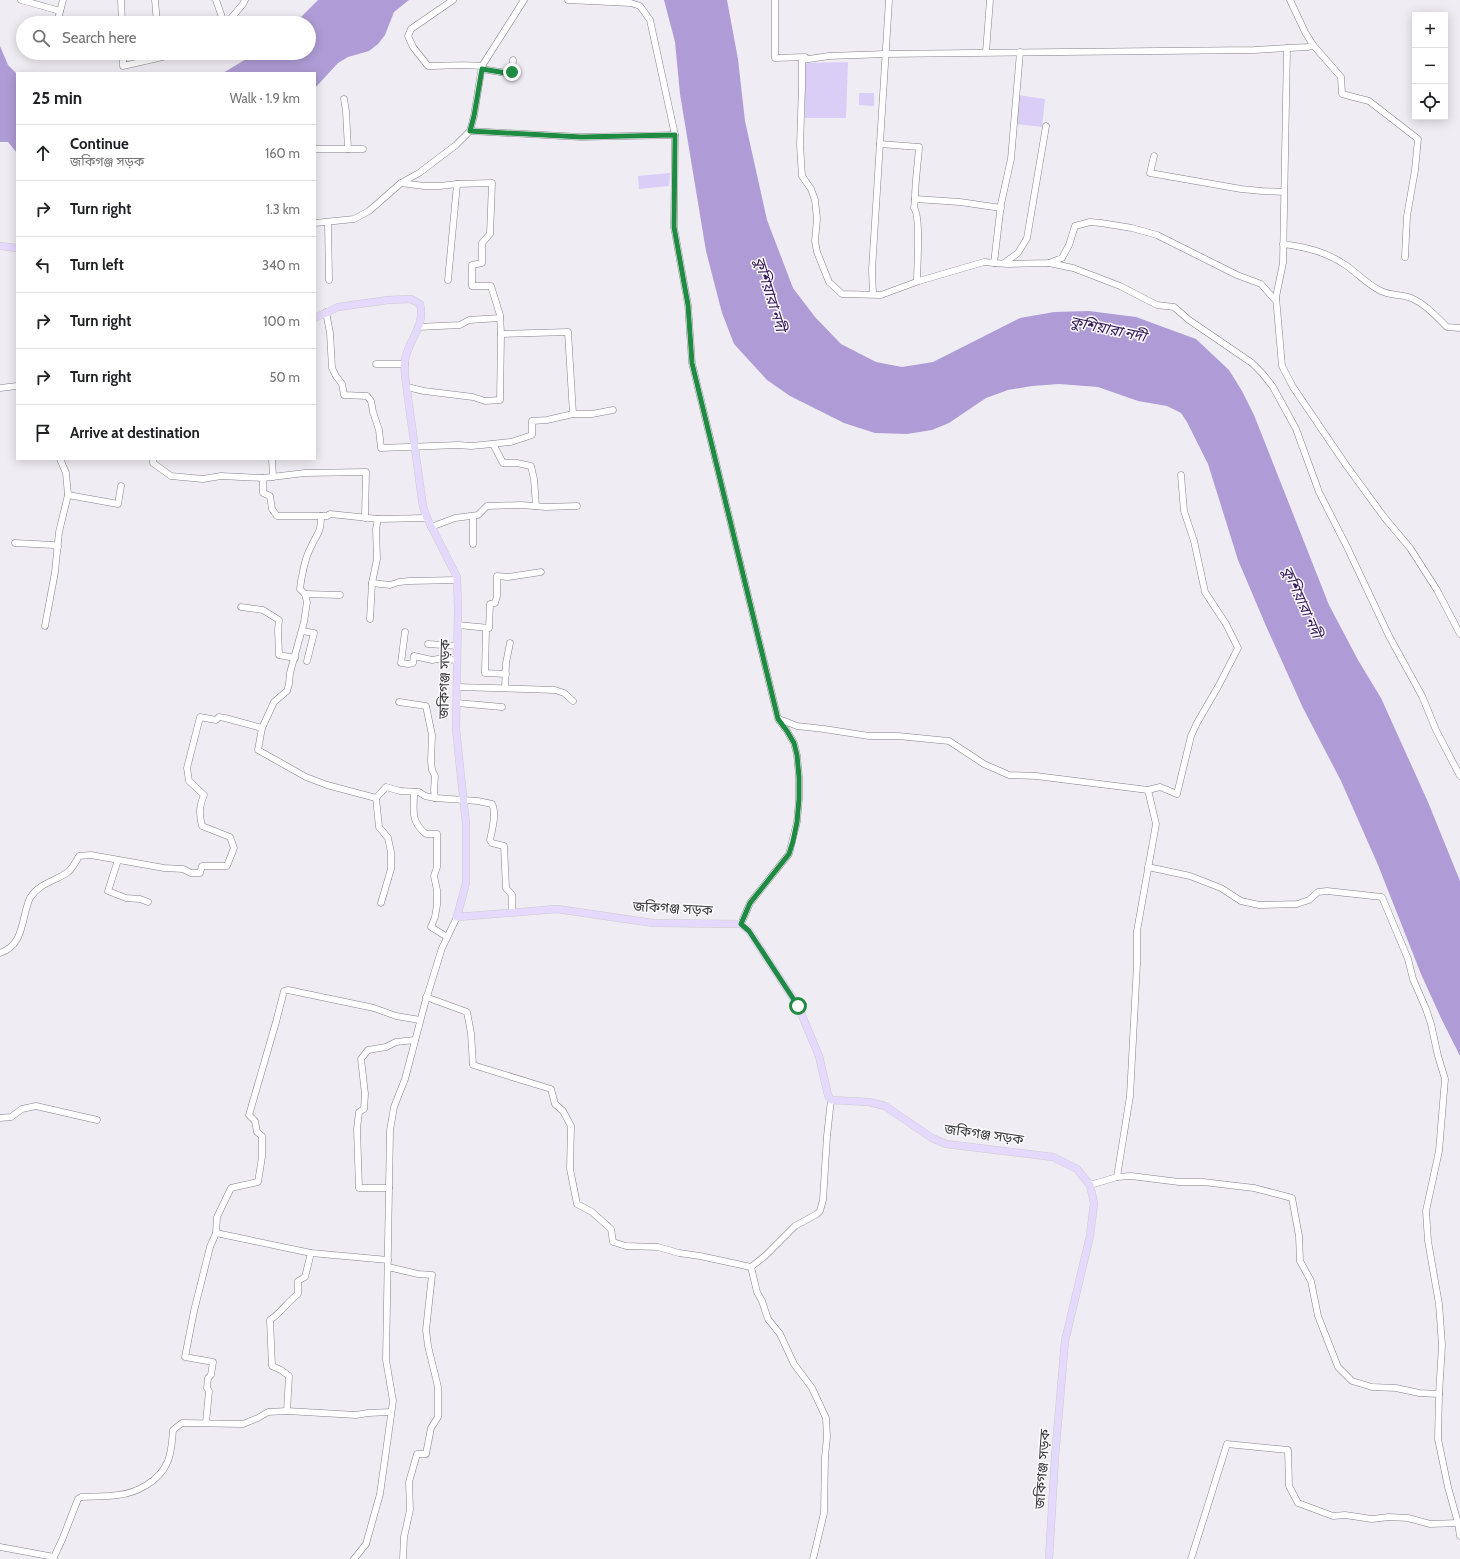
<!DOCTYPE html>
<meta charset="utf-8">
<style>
:root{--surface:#fff;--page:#f2f2f2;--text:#202124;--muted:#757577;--line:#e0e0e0}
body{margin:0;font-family:Cabin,"Noto Sans Bengali",sans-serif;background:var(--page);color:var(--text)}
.controls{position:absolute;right:12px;top:12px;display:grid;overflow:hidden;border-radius:0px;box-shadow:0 2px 10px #0003}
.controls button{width:36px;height:36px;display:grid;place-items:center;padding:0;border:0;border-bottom:1px solid var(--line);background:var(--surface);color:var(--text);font:20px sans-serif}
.stop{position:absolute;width:12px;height:12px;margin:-9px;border:3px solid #1e8a42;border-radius:50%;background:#fff}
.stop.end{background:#1e8a42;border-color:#fff;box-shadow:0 1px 4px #0008}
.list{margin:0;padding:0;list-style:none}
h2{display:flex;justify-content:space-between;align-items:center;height:52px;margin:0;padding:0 16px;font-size:17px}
h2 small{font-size:13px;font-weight:400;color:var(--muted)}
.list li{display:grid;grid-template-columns:26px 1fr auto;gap:12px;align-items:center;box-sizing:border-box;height:56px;padding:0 16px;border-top:1px solid var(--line)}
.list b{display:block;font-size:15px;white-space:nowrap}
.list p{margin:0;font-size:13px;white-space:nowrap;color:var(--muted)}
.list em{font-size:13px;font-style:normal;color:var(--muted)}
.icon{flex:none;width:22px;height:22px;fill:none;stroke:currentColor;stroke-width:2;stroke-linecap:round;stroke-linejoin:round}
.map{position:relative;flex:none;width:1460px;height:1559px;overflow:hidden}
.search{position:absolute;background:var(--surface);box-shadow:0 2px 10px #0003;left:16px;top:16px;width:300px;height:44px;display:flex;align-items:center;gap:10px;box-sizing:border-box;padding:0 14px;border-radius:22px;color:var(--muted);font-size:15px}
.panel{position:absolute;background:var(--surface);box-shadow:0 2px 10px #0003;left:16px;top:72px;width:300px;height:388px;border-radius:0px}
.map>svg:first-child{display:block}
.green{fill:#dacef6}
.water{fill:#af9cd6}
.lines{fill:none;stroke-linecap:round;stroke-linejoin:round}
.minor-casing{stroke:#838187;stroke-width:7}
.major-casing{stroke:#cccbcc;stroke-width:8}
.minor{stroke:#fff;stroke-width:6}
.major{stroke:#e5d9fd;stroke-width:7}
.route{stroke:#1e8a42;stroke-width:5}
.labels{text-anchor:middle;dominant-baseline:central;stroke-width:3;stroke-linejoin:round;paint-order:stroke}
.street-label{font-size:14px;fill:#39383b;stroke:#fcfbfe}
.water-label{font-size:15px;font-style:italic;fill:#34165a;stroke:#fcfbfe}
</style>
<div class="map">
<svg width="1460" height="1559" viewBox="0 0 1460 1559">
<rect width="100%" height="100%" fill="#efedf3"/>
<g class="green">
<polygon points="848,62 846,118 805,118 805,63"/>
<polygon points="859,93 874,93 874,106 859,105"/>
<polygon points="1018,95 1045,99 1042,127 1016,124"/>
<polygon points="670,173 669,186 639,189 638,176"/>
</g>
<g class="water">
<polygon points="318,0 409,0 394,12 385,35 378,44 369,51 348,57 338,63 315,88 315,73 223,73 256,53 309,53 309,23 295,23"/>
<polygon points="664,0 727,0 738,59 745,121 767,220 793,288 815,317 841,344 876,362 902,367 933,362 1020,318 1054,312 1089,311 1136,317 1196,339 1229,370 1242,391 1254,415 1329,605 1358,660 1381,698 1428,802 1460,881 1460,1056 1441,1018 1421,974 1378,865 1341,781 1303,708 1266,626 1238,560 1208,464 1187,422 1181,413 1167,406 1138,401 1098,387 1059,384 1032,386 1008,390 986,398 949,423 932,430 907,434 875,433 844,423 790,396 767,380 734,344 722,313 706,251 680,94 675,42"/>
<polygon points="0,46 8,65 17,74 17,153 8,142 0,142"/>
</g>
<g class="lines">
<g class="minor-casing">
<g id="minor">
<polyline points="21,0 60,11"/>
<polyline points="121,0 122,23"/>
<polyline points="155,0 157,23"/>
<polyline points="216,0 224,23"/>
<path d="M453,0l-42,29 -3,7 5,11 15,19c18,0 36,-2 54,0"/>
<polyline points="568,0 631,3 640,6 650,20 675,135"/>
<polyline points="775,0 775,58 805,57"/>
<polyline points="1290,0 1305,32 1313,45 1341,77 1342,94 1369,101 1418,139 1415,170 1407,216 1405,257"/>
<polyline points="57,23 63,0"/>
<polyline points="227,23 243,4 245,0"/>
<polyline points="1287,48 1283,263 1276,297 1282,366 1293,387 1346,465 1384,517 1410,548 1437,590 1460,634"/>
<polyline points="986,52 990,0"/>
<polyline points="123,53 123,66 180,53"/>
<polyline points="883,54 1254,50 1308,47 1313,45"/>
<polyline points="886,54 829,56 802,60 802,86 800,145 802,176 811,189 815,200 817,219 815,241 817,252 829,282 842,294 881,295 919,281 984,262 1007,264 1049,263 1062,258 1069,245 1075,226 1090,222 1101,223 1132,228 1157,235 1237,275 1261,284 1276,301"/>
<polyline points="482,69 506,73 512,72 513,60"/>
<polyline points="344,99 346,111 348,149"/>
<polyline points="470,131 474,116 482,66 524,0"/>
<path d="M880,144l39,3c-1,17 -4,34 -4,52l45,3 41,6"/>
<polyline points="315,149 363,149"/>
<polyline points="1154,156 1150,173 1241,189 1262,191 1284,192"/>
<polyline points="401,183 424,186 440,186 457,184 492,183 490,234 482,243 482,263 472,265 472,286 491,286 500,315 501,334 500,400 485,401 473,397 424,391 407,387"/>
<path d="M915,199l-1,9c7,8 3,60 3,73"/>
<polyline points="315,223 354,219 369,211 401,183 419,173 456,145 470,131 581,137 675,135 674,227 688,305 692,363 778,719 787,731 794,743 797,755 799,777 799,799 797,822 789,854 750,903 741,924"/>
<polyline points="328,223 329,280"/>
<path d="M1283,244c23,3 44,8 64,22 11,8 21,19 34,25 10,5 21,3 30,7 13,5 26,19 36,29l13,1"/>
<polyline points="994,263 1001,204 1011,159 1020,52"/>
<polyline points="1004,263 1018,253 1027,238 1046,126"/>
<polyline points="1049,263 1073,268 1094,276 1120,286 1157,305 1174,307 1189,320 1252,363 1262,373 1273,387 1296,429 1319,492 1347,547 1389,636 1422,696 1436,730 1460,776"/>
<polyline points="448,280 457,184"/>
<polyline points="873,294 872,270 889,0"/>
<polyline points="326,312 330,333 332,368 336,376 342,384 344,395 367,396 371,401 373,412 379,430 381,448 458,445 471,446 482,445 511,442 532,435 532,421 547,420 573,414"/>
<polyline points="418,327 460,325 469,320 500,318"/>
<polyline points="501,334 568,332 573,414 592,414 613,410"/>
<polyline points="376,364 405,364"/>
<polyline points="0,388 17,386"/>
<polyline points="493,444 503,463 517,463 531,466 534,479 536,506"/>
<polyline points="153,459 153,463 171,476 203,479 221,476 263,478 305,473 366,472 365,518"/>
<polyline points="272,459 273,477"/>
<polyline points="263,478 263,493 270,496 272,509 277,516 327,516 330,514 378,519 427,518"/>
<polyline points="68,495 118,504 121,486"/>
<polyline points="473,516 473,544"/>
<polyline points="431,527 455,518 478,515 487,506 521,505 546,507 577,506"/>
<polyline points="15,543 53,545 58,547"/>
<polyline points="372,583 390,585 399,582 410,581 457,580"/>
<polyline points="305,594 340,595"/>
<polyline points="241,607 263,610 279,620 278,630 279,655 295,658"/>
<polyline points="370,619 372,583 377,559 376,529 378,519"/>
<polyline points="458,625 489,628 490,604 495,603 497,596 497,576 508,577 541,572"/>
<polyline points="45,626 55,572 59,532 68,495 66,473 60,459"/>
<polyline points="486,628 485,673 506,674"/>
<polyline points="302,631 314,633 307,661"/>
<polyline points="405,632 401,663 408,664 413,663 414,656 432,660 438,659 457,660"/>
<polyline points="428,644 457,646"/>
<polyline points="457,687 555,690 564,693 573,701"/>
<polyline points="505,688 506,663 510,643"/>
<polyline points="399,702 426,706 432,735 431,761 432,770 435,776 434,790 435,798"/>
<polyline points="457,703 502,707"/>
<polyline points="779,719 797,726 824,729 869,736 898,736 949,741 984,764 1009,775 1036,776 1148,790 1156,824 1137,931 1137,964 1130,1096 1117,1177 1090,1185"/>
<polyline points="262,728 258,750 306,777 327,785 376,798"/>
<polyline points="1148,790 1160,787 1177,794 1191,736 1197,723 1219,685 1238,648 1226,624 1205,592 1194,541 1184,511 1181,475"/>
<path d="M414,792c0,18 -4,29 12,42h11v33l-3,9 3,14v15l-2,12 -4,10 16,10"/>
<polyline points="118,860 108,891 126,898 140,899 148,902"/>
<polyline points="1148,867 1190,876 1221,888 1241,901 1259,905 1297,904 1309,900 1318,892 1327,891 1382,897 1408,959 1413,979 1426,1009 1431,1024 1438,1056 1445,1079 1439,1151 1426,1211 1428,1241 1439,1304 1442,1345 1439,1394 1438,1439 1448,1487 1458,1523"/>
<path d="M381,903l10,-34v-17l-3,-14 -9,-11 -3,-29 10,-11 14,4 19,1 6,4 10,2 43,3 14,3c5,9 0,26 -2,36l2,3 12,3 2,42 6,7v17"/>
<path d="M0,953c25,-8 21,-36 30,-55 9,-15 26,-17 38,-26 5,-4 8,-11 11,-16l12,-1 73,13 19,1 8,4h9l2,-7h25l7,-18 -4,-11 -28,-11c-3,-12 -3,-19 2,-31l-15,-14 -2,-13 13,-51 16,3 3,-3 6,1 37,10 12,-26 13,-11 2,-7 1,-11 14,-51 3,-20 -2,-8 -5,-5c1,-10 5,-31 10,-40 6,-15 11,-14 11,-33"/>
<polyline points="426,997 467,1012 471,1033 473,1065 551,1089 555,1104 563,1111 571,1126 570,1169 577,1204 592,1212 611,1229 613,1242 626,1246 658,1247 679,1253 700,1256 751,1267"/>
<polyline points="0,1118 11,1117 22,1109 36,1106 97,1120"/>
<polyline points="1117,1177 1131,1176 1179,1182 1203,1182 1254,1188 1292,1198 1299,1236 1300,1261 1311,1281 1318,1316 1338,1367 1352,1381 1372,1387 1396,1388 1419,1393 1439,1394"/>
<polyline points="389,1188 359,1188 357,1129 359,1112 364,1109 365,1094 361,1059 368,1050 386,1047 396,1042 415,1040"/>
<polyline points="216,1233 217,1217 231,1188 258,1182 262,1157 262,1136 257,1132 255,1121 249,1115 276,1022 284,991 288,990 374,1008 396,1016 420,1020"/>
<polyline points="388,1267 418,1274 432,1275 426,1330 428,1346 438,1387 438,1417 431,1428 426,1454 417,1454 409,1482 410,1510 404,1537 403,1559"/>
<path d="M287,1411l2,-35 -8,-6 -9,-4 -2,-46c12,-8 17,-18 28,-26v-13l7,-4 6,-24"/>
<polyline points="206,1423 209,1391 207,1388 208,1378 211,1375 213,1362 185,1357 194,1311 210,1247 216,1233 311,1253 388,1260"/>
<polyline points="0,1547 54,1557"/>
<path d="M53,1559l9,-19 16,-41 3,-2c12,-1 25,0 37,-2 19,-2 41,-14 49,-32 5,-10 5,-23 6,-33l9,-7 61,1 15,-6 10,-6 19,-1 69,4 12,-2 23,-1"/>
<polyline points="354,1559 366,1544 380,1494 393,1401 386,1360 390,1130 394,1107 405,1079 425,1003 442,948 457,917"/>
<polyline points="813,1559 824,1513 825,1457 827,1437 826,1418 812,1388 794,1364 780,1334 768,1319 762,1301 757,1292 751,1267 765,1256 795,1226 817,1214 820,1211 823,1200 827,1136 831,1100"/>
<polyline points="1191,1559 1227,1444 1288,1450 1289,1486 1298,1503 1333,1516 1345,1515 1372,1519 1389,1517 1408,1518 1430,1524 1458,1523 1460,1536"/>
</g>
</g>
<g class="major-casing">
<g id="major">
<polyline points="0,246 17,248"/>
<path d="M315,318l23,-11 50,-7 23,-1 9,5c6,22 -12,36 -15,56 -1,5 0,11 0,16l18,131 4,11 30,59 1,33 -2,119 10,95v59l-9,34 100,-8 96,14 88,1 8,7 49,75 21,50 9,39 3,5 38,2 16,4 47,32 14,6 107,13 24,12 13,16 4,18 -4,33 -25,105 -10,116 -6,102"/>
</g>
</g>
<use href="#minor" class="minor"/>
<use href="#major" class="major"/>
</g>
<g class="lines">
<polyline class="route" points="512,72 506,73 482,69 474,116 470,131 581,137 675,135 674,227 688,305 692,363 778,719 787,731 794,743 797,755 799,777 799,799 797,822 793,841 789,854 750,903 741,924 749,931 798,1006"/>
</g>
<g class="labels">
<g class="street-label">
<text transform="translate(444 679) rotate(-89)">জকিগঞ্জ সড়ক</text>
<text transform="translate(673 908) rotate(3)">জকিগঞ্জ সড়ক</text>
<text transform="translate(984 1134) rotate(8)">জকিগঞ্জ সড়ক</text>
<text transform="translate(1042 1469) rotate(-86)">জকিগঞ্জ সড়ক</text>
</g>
<g class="water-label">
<text transform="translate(770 294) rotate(73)">কুশিয়ারা নদী</text>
<text transform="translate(1108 329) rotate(12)">কুশিয়ারা নদী</text>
<text transform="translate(1302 602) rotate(66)">কুশিয়ারা নদী</text>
</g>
</g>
</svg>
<div class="controls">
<button>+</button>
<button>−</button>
<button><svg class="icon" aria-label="locate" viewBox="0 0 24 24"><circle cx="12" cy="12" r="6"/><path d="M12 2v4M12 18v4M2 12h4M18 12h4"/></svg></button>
</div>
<div class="stop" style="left:798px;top:1006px"></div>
<div class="stop end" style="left:512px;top:72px"></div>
<div class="search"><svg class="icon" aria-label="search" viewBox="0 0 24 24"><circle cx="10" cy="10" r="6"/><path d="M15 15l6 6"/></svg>Search here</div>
<section class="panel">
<h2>25 min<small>Walk · 1.9 km</small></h2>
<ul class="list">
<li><svg class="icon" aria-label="ahead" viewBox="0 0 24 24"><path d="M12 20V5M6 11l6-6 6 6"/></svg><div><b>Continue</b><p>জকিগঞ্জ সড়ক</p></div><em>160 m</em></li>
<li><svg class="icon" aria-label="right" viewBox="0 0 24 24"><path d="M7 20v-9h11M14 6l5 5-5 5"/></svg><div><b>Turn right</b></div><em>1.3 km</em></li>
<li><svg class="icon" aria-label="left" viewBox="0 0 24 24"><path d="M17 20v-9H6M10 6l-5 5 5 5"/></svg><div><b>Turn left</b></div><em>340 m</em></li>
<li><svg class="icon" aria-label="right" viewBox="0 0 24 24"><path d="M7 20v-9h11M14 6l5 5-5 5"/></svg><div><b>Turn right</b></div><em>100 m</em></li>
<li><svg class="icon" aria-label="right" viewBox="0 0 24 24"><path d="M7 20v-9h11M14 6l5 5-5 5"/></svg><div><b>Turn right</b></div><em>50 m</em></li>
<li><svg class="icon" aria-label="arrive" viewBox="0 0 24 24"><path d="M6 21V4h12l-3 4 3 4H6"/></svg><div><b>Arrive at destination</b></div></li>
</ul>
</section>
</div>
